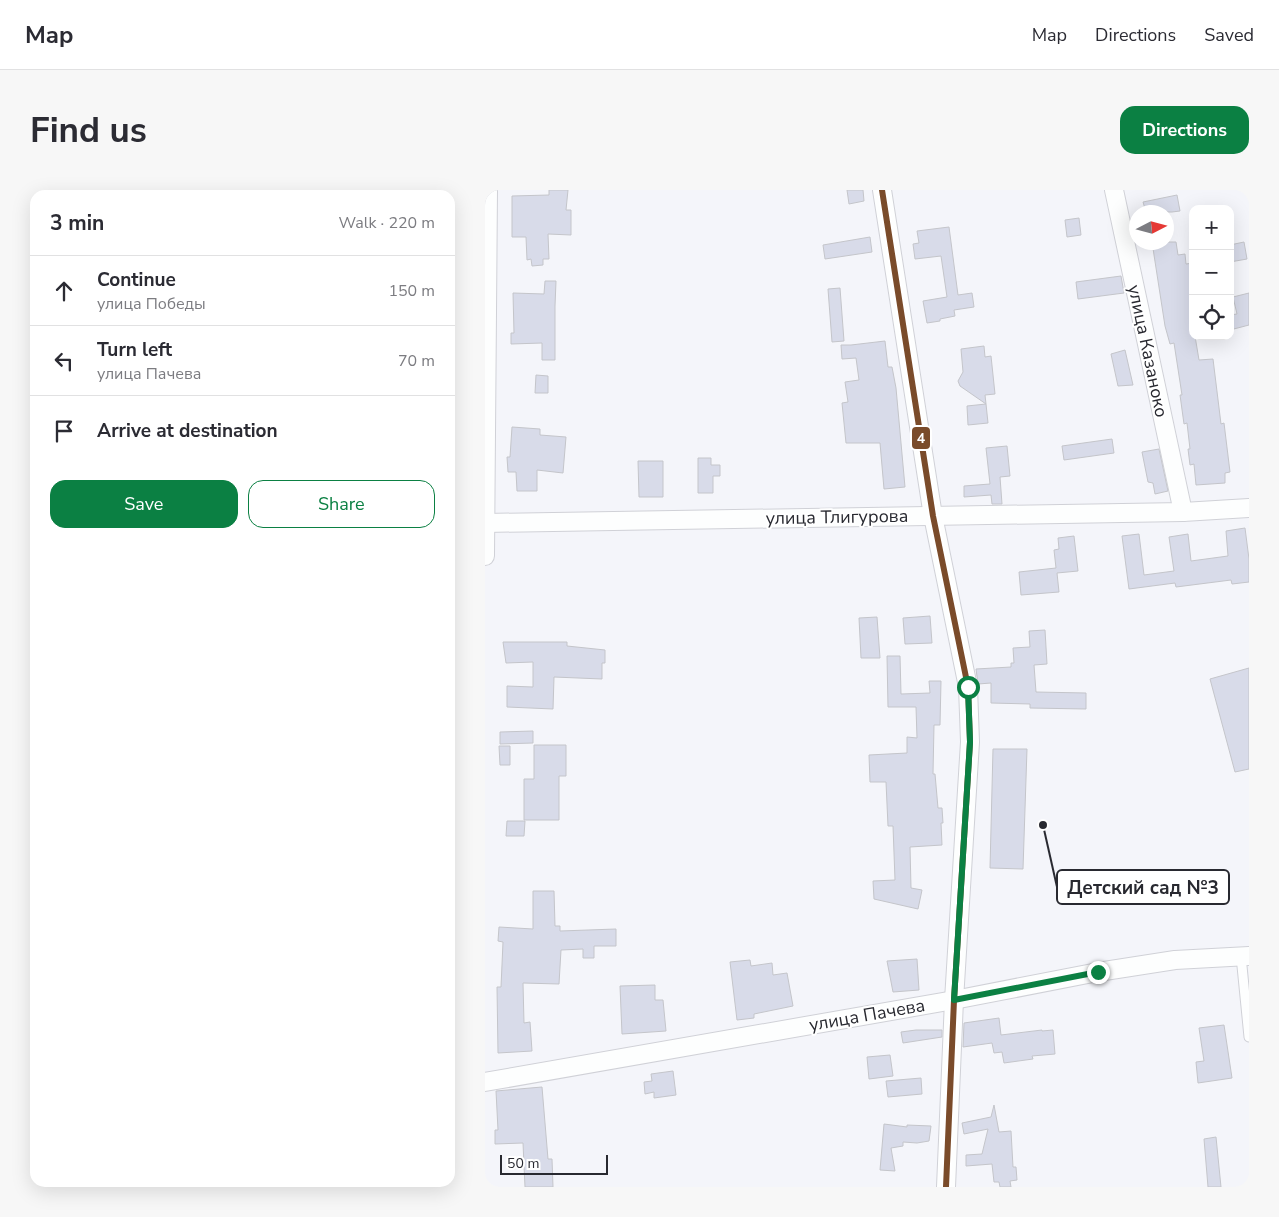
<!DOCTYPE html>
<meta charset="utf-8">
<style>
:root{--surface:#fff;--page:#f7f7f7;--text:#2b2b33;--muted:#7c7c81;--line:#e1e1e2;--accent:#0b8043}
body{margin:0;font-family:"Nunito Sans",sans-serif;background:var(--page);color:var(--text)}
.controls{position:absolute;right:15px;top:15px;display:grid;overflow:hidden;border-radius:10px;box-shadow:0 5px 20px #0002}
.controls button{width:45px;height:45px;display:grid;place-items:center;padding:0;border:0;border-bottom:1px solid var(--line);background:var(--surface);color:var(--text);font:25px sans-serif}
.compass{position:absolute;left:644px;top:15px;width:45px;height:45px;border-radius:50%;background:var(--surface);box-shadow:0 5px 20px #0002;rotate:84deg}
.scale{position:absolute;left:15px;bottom:12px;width:108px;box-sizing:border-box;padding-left:5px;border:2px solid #282930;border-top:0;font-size:14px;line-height:18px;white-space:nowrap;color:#282930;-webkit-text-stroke:4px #fff;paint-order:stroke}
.stop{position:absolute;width:15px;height:15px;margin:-11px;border:4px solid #0b8043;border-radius:50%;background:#fff}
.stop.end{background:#0b8043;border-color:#fff;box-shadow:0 1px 5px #0008}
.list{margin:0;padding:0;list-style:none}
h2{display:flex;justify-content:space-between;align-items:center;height:65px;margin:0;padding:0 20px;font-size:21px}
h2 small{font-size:16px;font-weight:400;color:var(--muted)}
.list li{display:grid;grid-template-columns:32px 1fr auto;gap:15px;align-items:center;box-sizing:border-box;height:70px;padding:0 20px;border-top:1px solid var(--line)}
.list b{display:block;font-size:19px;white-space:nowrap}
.list p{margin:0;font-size:16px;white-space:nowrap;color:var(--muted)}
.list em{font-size:16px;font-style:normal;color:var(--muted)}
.actions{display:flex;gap:10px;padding:15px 20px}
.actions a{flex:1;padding:11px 0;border:1px solid var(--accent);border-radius:15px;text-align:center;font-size:18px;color:var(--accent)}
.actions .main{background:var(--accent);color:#fff}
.icon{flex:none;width:28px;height:28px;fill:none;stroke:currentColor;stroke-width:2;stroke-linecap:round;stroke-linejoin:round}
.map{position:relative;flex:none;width:764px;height:997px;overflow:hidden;border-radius:15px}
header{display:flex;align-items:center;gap:30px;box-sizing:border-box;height:70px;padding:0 25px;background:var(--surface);border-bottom:1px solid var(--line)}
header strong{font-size:24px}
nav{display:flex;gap:28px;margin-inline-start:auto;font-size:18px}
.intro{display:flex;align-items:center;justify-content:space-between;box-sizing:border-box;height:120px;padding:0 30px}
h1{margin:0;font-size:35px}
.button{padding:12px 22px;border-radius:15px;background:var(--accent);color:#fff;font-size:18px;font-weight:700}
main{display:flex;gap:30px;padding:0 30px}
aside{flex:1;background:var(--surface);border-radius:15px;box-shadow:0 5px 20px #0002}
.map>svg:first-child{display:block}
.building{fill:#d8dbe9;stroke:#c4c5ca}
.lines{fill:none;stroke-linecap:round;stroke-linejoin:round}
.service-casing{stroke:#d0d1d7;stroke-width:11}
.minor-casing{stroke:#d0d1d7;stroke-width:20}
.service{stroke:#fdfefe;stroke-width:9}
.minor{stroke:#fdfefe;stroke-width:18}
.bus-1-casing{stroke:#fff;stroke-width:10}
.bus-1{stroke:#7a4b2a;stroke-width:6}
.route{stroke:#0b8043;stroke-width:6}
.labels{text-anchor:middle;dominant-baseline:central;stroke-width:4;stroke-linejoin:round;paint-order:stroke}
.street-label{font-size:18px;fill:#282930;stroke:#fff}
.leader{fill:none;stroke:#282930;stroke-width:2}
.callout-dot{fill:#282930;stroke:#fff;stroke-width:2}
.callout{fill:#fff;stroke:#282930;stroke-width:2}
.callout-label{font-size:19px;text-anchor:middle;font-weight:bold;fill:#282930}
.line-badge{stroke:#fff;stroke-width:2}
.badge-label{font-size:14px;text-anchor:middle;font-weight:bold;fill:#fff}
</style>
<header>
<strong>Map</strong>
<nav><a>Map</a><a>Directions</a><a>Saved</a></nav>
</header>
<div class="intro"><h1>Find us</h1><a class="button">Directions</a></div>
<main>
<aside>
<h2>3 min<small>Walk · 220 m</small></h2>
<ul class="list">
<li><svg class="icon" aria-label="ahead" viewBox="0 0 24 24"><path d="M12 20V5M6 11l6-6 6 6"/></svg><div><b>Continue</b><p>улица Победы</p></div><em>150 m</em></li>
<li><svg class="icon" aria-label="left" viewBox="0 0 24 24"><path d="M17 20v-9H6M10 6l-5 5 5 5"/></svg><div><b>Turn left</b><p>улица Пачева</p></div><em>70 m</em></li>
<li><svg class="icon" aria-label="arrive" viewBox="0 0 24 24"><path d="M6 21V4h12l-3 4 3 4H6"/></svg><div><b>Arrive at destination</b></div></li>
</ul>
<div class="actions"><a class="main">Save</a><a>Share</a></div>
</aside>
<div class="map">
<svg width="764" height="997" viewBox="0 0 764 997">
<rect width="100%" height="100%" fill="#f4f5fa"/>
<g class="building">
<polygon points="64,0 83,0 81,20 86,20 86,45 63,44 64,69 58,69 58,75 47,76 46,69 42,70 41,47 27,47 27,6 64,5"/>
<polygon points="362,0 378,0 379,11 364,14"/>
<polygon points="692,5 695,21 687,22 661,22 658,12"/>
<polygon points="594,28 596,45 582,47 580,30"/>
<polygon points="464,37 473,105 487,103 489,117 469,120 470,126 455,129 455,131 442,133 438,111 462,107 456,66 430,69 428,54 434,53 432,41"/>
<polygon points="385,47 387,62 340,69 338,55"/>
<polygon points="667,52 691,52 693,65 700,64 701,74 708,73 708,146 710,146 714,170 728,169 736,234 739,233 745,282 740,283 740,293 711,295 709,274 705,275 703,259 705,259 702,233 699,234 695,205 697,205 689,153 685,154 680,136"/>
<polygon points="759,52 762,69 745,72 745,55"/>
<polygon points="636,86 639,103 593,109 591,92"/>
<polygon points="60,91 71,91 70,116 70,170 57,170 57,153 26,154 26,143 29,143 28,103 59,104"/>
<polygon points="355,98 359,151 347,152 343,99"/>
<polygon points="764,103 764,135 745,140 745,125 752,124 748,107"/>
<polygon points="400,151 403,177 407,177 411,198 420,297 399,299 395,253 361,253 357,213 363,212 360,192 374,190 371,168 357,169 356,155 366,155"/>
<polygon points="499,156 500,167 506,166 510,204 500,205 501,214 475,196 473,191 478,182 476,159"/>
<polygon points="640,160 648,195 633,196 626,164"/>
<polygon points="51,185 63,186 63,203 50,203"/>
<polygon points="501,214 503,233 483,235 482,216"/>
<polygon points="27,237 55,239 55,245 81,247 78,283 52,280 52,301 32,301 31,282 23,282 22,267 25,267"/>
<polygon points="627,249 629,263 579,270 577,256"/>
<polygon points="522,256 525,286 515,287 517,314 507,314 506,305 479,307 479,296 505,294 501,258"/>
<polygon points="674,259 683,301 670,304 668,293 663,292 657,262"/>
<polygon points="213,268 226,268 226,275 235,275 235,286 228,286 228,303 213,303"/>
<polygon points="153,271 178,271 178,307 154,307"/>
<polygon points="760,338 764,369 764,392 747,394 746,390 691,397 690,393 644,399 637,346 654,344 659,385 689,381 684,347 703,344 706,371 743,366 741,341"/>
<polygon points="589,346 593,381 572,383 574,402 536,405 534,382 571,378 569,360 574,359 573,348"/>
<polygon points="445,426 447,453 420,454 418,428"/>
<polygon points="392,427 395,468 376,468 374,428"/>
<polygon points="560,440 562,474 549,475 551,502 601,503 601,519 545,518 545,514 506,513 506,493 493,494 491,479 526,477 526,473 529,473 528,458 545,457 544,441"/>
<polygon points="18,452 82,452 82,456 120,460 120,473 117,473 117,489 69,487 68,519 22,517 22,496 48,497 48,472 21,473"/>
<polygon points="402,466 415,466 416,504 445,503 444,491 456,491 455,535 449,535 448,584 450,584 453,618 457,618 458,633 456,633 457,655 425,657 426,698 437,700 433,719 389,709 388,691 410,690 408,636 403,636 401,592 385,592 384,565 422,563 422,547 432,548 431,517 403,517"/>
<polygon points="764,478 764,579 750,582 725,489"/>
<polygon points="48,541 48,553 15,554 15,542"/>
<polygon points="49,555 81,555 81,586 74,586 74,630 39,630 39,589 49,589"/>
<polygon points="14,556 25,556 25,575 15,575"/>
<polygon points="508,559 542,559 538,679 505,678"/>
<polygon points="22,631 40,631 39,646 21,646"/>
<polygon points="48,701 69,701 70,736 75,736 75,741 131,739 131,756 109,756 109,768 98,768 98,759 76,760 74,794 38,793 39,833 45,832 47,861 13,863 12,797 16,797 18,752 13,751 14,737 48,739"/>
<polygon points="432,769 434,800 408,802 402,771"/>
<polygon points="265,770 266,776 287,773 288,785 302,783 308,816 269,824 269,828 252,830 245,772"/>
<polygon points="170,795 170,810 178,810 181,841 137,844 135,796"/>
<polygon points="514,828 516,845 557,840 557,841 568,840 570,864 547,866 548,869 519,873 517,862 509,863 507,853 478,857 479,833"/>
<polygon points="739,835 747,888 713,893 711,872 719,871 714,838"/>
<polygon points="431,840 457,840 457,847 418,853 416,842"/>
<polygon points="405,865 408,886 384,889 382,867"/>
<polygon points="188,881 191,905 169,908 169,902 160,904 159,892 167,891 166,884"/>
<polygon points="436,888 437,904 403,907 401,891"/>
<polygon points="57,897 63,969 67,969 68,997 40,997 38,953 10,954 10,940 13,940 11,901"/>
<polygon points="509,915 514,942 526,941 528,977 531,977 532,990 525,991 526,997 515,997 514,992 509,992 507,974 481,976 481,965 497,964 503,939 479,944 477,933 506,927"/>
<polygon points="399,934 422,937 422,935 446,936 444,951 432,953 418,952 418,956 406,958 410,981 395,980"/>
<polygon points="731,947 736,997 723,997 719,949"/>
</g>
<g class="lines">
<g class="service-casing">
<polyline id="service" points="756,766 764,847"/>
</g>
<g class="minor-casing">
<g id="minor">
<polyline points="397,0 448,326 483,497 485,552 469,810 461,997"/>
<polyline points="629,0 698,322"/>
<polyline points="0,333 698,322 764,318"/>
<polyline points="0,366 3,0"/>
<polyline points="0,892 469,810 613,782 690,770 764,766"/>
</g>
</g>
<use href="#service" class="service"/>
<use href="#minor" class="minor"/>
<g class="bus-1-casing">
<polyline id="bus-1" points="397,0 448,326 483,497 485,552 469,810 461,997"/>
</g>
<use href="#bus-1" class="bus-1"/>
</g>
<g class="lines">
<polyline class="route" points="483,497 485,552 469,810 613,782"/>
</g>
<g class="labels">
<g class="street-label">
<text transform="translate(663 161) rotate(78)">улица Казаноко</text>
<text transform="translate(352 327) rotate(-1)">улица Тлигурова</text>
<text transform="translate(382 825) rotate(-10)">улица Пачева</text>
</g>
</g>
<path class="leader" d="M558 635L572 697"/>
<circle class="callout-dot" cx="558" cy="635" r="5"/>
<rect class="callout" x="572" y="680" width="172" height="34" rx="5"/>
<g class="callout-label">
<text x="658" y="704">Детский сад №3</text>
</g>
<rect class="line-badge" x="426" y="236" width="20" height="24" rx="5" fill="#7a4b2a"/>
<g class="badge-label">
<text x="436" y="253">4</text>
</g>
</svg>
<div class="controls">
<button>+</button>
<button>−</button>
<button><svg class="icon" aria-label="locate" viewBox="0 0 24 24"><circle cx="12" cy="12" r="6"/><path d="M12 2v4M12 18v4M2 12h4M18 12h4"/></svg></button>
</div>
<svg class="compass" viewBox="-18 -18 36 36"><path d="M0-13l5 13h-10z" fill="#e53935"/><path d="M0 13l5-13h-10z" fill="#7c7c81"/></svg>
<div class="scale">50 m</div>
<div class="stop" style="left:483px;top:497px"></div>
<div class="stop end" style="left:613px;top:782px"></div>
</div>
</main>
